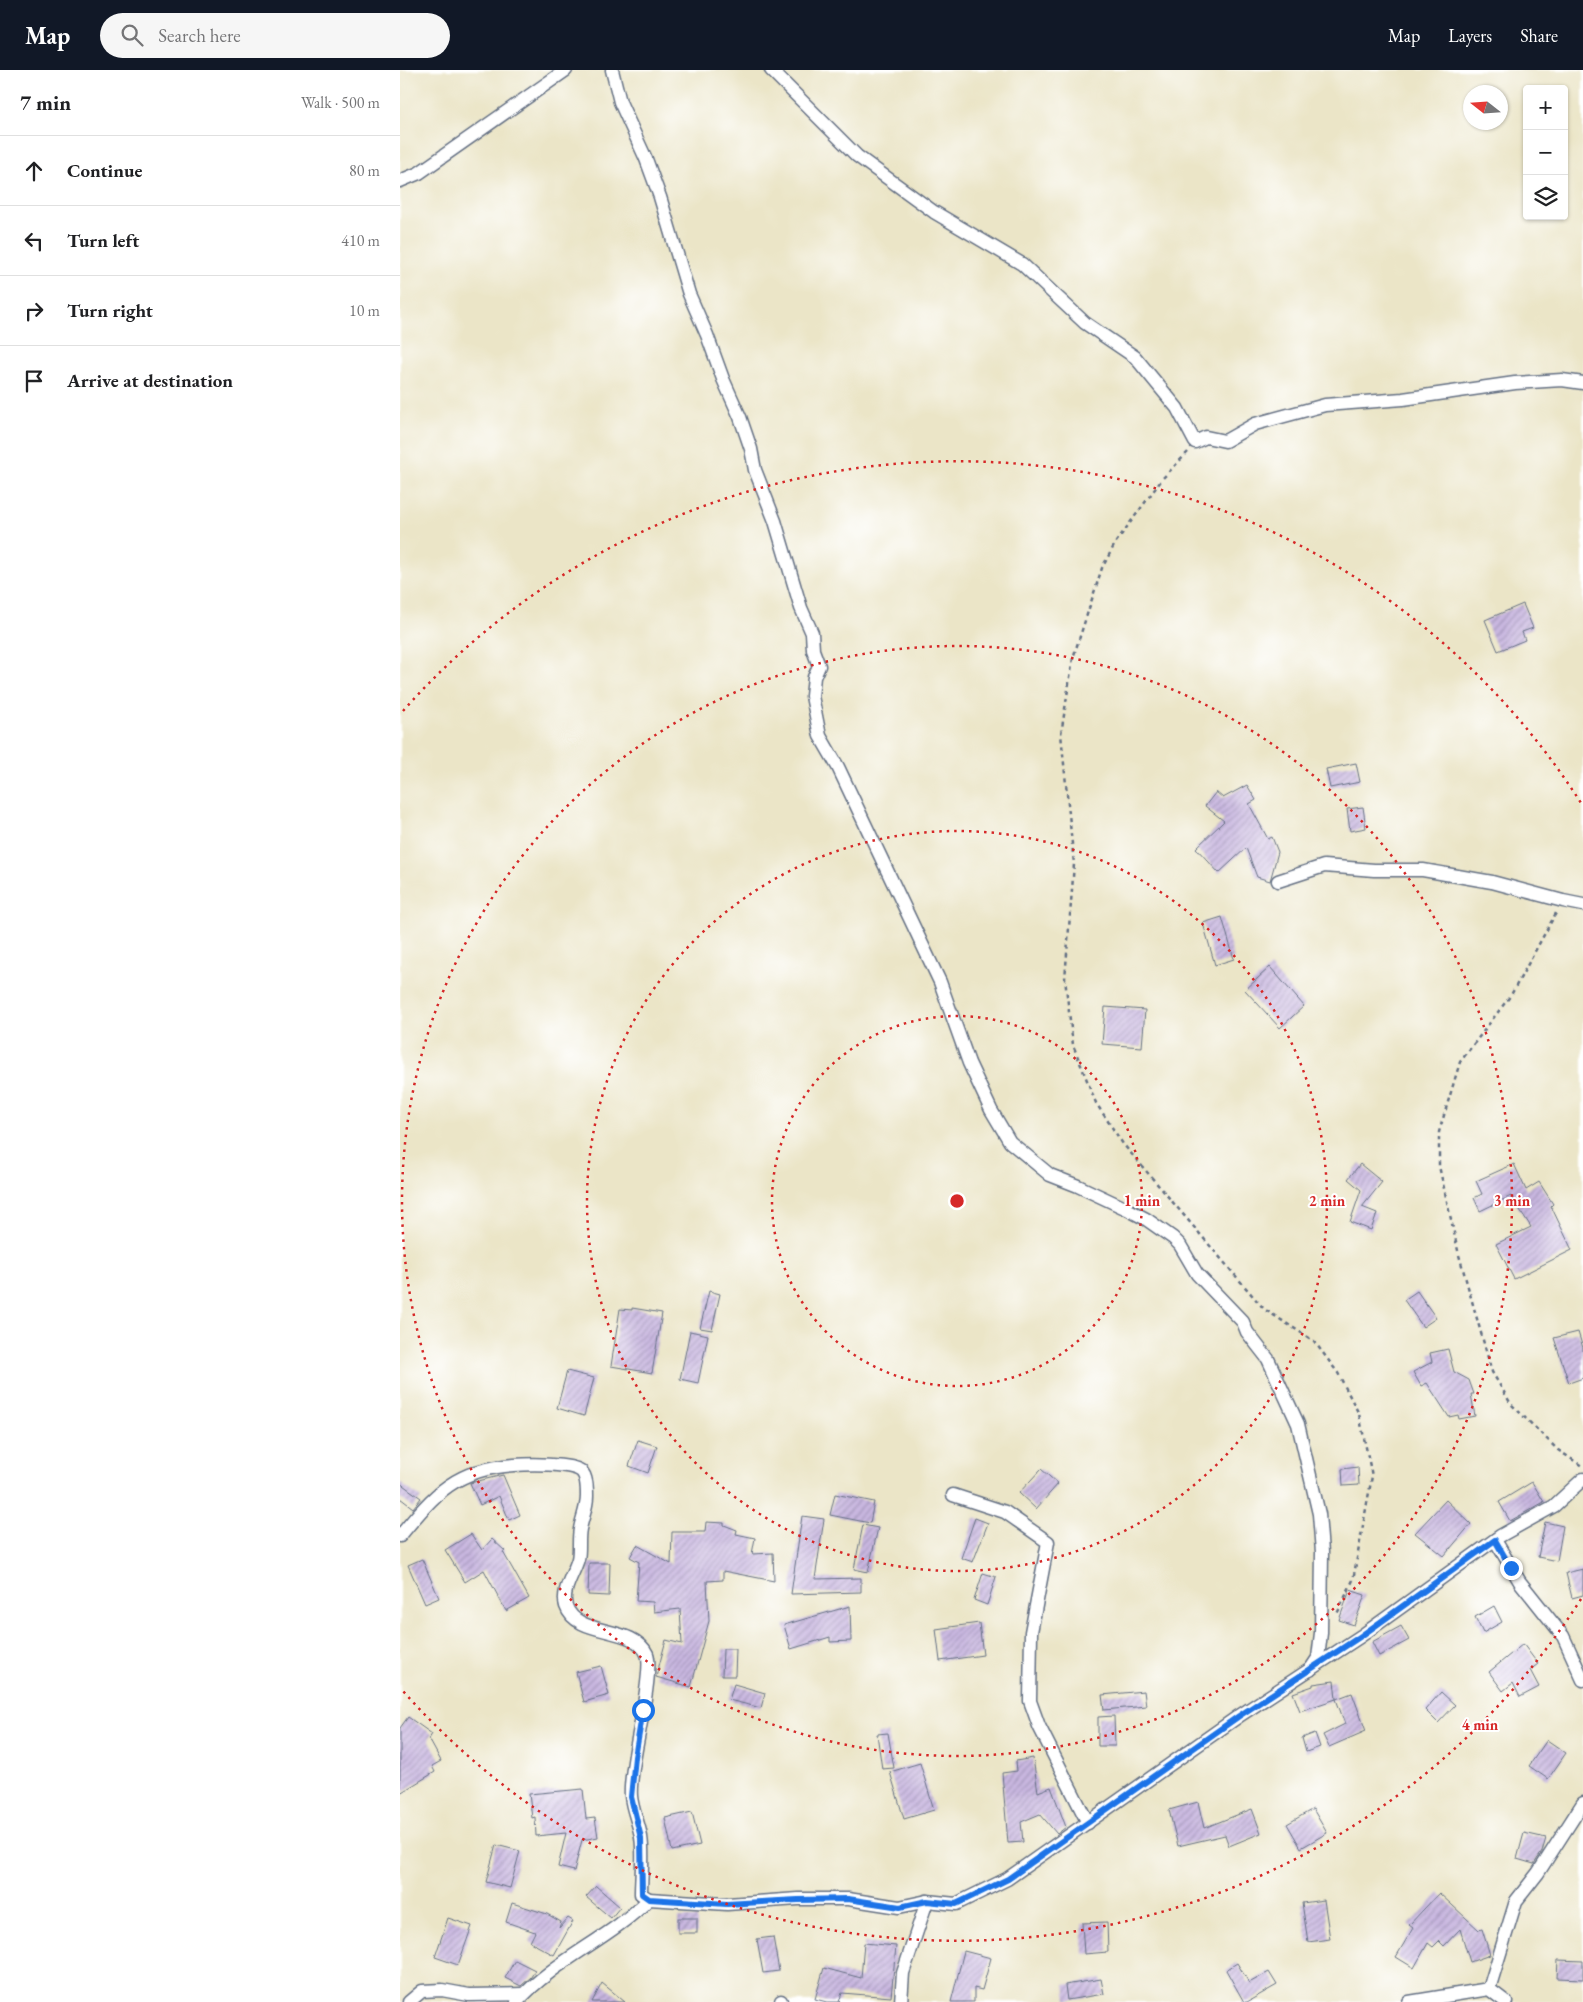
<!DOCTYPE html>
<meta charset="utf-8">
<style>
:root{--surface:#fff;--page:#f6f6f6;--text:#202124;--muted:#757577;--line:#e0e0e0;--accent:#111827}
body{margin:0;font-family:"EB Garamond",serif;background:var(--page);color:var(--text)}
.controls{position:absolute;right:15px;top:15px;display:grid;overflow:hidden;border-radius:5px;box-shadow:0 1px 4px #0004}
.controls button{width:45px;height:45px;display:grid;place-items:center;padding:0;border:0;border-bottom:1px solid var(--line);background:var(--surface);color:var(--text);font:25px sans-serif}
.compass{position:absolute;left:1063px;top:15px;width:45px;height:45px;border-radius:50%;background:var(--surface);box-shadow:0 1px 4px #0004;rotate:287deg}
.stop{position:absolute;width:15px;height:15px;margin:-11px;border:4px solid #1a73e8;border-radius:50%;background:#fff}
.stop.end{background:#1a73e8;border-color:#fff;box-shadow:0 1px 5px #0008}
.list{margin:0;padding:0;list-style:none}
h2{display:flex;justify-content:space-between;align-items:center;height:65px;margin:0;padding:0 20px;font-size:21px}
h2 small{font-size:16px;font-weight:400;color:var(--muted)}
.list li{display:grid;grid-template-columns:32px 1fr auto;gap:15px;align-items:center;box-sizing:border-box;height:70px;padding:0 20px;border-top:1px solid var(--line)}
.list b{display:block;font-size:19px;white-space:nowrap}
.list em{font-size:16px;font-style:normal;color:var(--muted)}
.icon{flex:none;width:28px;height:28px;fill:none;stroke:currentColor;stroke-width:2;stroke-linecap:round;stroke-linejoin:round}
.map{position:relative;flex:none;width:1183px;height:1932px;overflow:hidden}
header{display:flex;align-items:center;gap:30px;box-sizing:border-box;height:70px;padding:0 25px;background:var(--accent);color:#fff}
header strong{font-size:24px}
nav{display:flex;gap:28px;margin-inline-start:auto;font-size:18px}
.search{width:350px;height:45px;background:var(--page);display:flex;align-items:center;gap:12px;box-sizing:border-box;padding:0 18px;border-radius:28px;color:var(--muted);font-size:19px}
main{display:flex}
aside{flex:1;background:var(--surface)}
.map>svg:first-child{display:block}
.building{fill:url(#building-hatch)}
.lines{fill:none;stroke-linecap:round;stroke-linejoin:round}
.street-casing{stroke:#646f83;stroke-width:15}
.path{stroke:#646f83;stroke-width:2.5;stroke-dasharray:4 4;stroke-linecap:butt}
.street{stroke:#fff;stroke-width:12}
.route{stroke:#1a73e8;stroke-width:6}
.ring{fill:none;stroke:#d62828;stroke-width:2.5;stroke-dasharray:2.5 5}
.centre{fill:#d62828;stroke:#fff;stroke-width:2.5}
.ring-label{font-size:15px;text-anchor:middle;font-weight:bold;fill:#d62828;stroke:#fff;stroke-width:4;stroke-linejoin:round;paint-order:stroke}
</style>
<header>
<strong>Map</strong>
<div class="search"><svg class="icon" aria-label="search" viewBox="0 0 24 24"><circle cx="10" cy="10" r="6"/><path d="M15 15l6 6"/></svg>Search here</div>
<nav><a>Map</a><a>Layers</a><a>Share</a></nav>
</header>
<main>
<aside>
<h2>7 min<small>Walk · 500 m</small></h2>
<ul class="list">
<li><svg class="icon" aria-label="ahead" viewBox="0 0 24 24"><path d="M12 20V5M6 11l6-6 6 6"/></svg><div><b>Continue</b></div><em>80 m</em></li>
<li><svg class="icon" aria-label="left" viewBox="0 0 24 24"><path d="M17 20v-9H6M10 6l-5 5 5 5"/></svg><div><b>Turn left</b></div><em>410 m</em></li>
<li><svg class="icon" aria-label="right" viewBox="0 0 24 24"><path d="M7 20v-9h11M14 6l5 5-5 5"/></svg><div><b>Turn right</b></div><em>10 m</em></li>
<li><svg class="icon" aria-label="arrive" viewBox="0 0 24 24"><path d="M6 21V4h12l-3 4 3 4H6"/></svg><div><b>Arrive at destination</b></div></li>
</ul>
</aside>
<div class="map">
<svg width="1183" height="1932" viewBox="0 0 1183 1932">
<defs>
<pattern id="building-hatch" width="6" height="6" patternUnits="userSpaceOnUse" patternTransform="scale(1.25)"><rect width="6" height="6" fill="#c9b7e0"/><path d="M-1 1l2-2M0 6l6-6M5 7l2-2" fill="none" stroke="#a295b9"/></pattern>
</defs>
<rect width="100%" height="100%" fill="#fff"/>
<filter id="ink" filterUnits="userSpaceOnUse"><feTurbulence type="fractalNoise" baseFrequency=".02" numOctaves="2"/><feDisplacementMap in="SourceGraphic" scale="10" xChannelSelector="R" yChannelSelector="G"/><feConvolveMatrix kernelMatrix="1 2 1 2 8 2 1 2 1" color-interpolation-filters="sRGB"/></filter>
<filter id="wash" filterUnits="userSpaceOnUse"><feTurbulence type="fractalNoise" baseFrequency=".0096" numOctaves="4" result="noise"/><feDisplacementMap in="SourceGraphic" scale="20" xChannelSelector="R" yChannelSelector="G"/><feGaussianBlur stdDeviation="1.12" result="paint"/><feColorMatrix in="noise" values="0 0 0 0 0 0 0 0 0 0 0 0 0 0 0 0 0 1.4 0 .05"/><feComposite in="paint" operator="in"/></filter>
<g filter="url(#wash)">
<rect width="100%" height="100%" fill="#ebe5c7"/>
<g id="blocks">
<g class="building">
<polygon points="1123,534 1133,558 1122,562 1125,570 1098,581 1085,550"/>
<polygon points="956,693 960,712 930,718 926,699"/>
<polygon points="847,715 856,730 849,734 868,769 872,767 878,782 870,811 857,807 846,778 819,803 796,778 824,751 805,736 816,722 823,728"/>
<polygon points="963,737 966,758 950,761 947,739"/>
<polygon points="822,847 834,889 815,895 803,853"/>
<polygon points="870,897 904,936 880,958 845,920"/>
<polygon points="705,937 745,940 742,977 702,974"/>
<polygon points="960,1094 982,1112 962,1137 977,1143 971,1160 950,1152 961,1120 948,1109"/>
<polygon points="1114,1094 1126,1120 1139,1112 1153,1134 1151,1136 1172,1180 1114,1209 1096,1174 1131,1157 1111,1126 1080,1141 1074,1128 1082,1124 1076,1111"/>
<polygon points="309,1221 320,1224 312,1260 300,1258"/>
<polygon points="1017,1221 1036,1248 1023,1257 1004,1230"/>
<polygon points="232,1238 262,1243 252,1303 211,1296 220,1239 232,1240"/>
<polygon points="290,1261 308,1265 298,1313 280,1309"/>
<polygon points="1178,1262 1183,1278 1183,1308 1169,1313 1154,1268"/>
<polygon points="1048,1279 1054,1302 1069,1310 1074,1324 1071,1324 1075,1346 1059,1349 1058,1345 1049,1347 1027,1313 1021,1316 1013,1302 1032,1292 1030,1283"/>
<polygon points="167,1301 194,1308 184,1346 157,1338"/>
<polygon points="238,1370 257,1376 248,1403 229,1396"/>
<polygon points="958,1397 959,1415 943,1416 942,1399"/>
<polygon points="641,1399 658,1414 636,1439 619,1423"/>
<polygon points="103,1405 120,1445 109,1450 99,1426 80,1435 70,1413"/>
<polygon points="1132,1412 1144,1432 1110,1451 1099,1432"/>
<polygon points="0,1413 21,1428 13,1438 0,1428"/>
<polygon points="435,1424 474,1432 470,1453 430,1445"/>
<polygon points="1046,1430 1071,1454 1044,1486 1015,1463"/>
<polygon points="402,1446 424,1449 415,1509 461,1508 461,1522 391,1524"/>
<polygon points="575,1448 588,1453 573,1492 561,1488"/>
<polygon points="306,1452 324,1453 324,1455 337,1460 336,1464 355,1468 352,1484 373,1483 374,1511 323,1501 323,1510 307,1511 309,1551 291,1617 256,1607 266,1570 282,1574 280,1539 254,1542 253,1532 236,1531 239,1492 230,1487 237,1475 271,1494 272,1462 305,1462"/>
<polygon points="1145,1452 1163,1456 1157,1491 1138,1487"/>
<polygon points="463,1455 478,1458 468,1502 454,1499"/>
<polygon points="71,1464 82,1480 92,1469 105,1481 103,1482 129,1528 106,1541 84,1500 65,1512 45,1480"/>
<polygon points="22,1489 39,1528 25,1534 8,1495"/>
<polygon points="189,1493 210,1493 209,1526 188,1525"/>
<polygon points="1183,1499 1183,1525 1172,1528 1166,1503"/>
<polygon points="583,1503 596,1507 587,1535 574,1530"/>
<polygon points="950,1520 965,1525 954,1555 939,1550"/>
<polygon points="450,1536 451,1571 430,1572 430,1567 391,1579 384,1555"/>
<polygon points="1094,1536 1102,1552 1083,1563 1075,1547"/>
<polygon points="579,1553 583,1585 540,1591 536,1559"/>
<polygon points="1001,1556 1009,1570 979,1586 972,1572"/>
<polygon points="1123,1574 1138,1594 1130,1600 1139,1617 1120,1627 1113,1613 1103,1621 1089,1602"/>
<polygon points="323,1579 336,1579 335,1606 322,1606"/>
<polygon points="201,1596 209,1625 184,1632 176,1602"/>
<polygon points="934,1611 936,1629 900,1641 893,1623 913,1616 913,1614"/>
<polygon points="334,1614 365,1623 361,1638 329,1630"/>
<polygon points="744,1621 746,1636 704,1640 702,1625"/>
<polygon points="1041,1622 1055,1635 1038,1653 1025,1640"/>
<polygon points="952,1623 966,1661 929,1677 923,1665 945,1654 936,1629"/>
<polygon points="714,1646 715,1676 698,1676 698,1647"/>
<polygon points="8,1647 32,1664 29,1669 41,1691 32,1696 35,1702 0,1723 0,1658"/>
<polygon points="488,1663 494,1698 482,1699 477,1664"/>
<polygon points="915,1663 920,1677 906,1682 902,1668"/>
<polygon points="1147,1670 1166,1683 1148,1709 1129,1696"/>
<polygon points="633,1688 638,1722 651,1717 666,1757 657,1764 640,1744 621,1752 623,1772 608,1773 602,1703 617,1701 616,1691"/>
<polygon points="520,1693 534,1740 504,1749 490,1702"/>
<polygon points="183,1719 186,1749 195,1748 198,1767 182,1770 174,1801 158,1797 166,1763 136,1766 135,1747 132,1748 129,1724"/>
<polygon points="798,1732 804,1758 852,1739 861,1763 829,1776 825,1765 778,1776 769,1740"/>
<polygon points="913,1739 927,1763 901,1778 887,1754"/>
<polygon points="292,1742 300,1775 272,1781 265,1748"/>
<polygon points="1124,1763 1146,1768 1142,1782 1134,1794 1117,1789"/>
<polygon points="96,1775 120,1781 110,1818 86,1812"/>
<polygon points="196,1816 220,1837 211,1848 186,1827"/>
<polygon points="1039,1823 1079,1860 1082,1859 1090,1885 1070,1892 1060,1859 1044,1876 1039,1871 1033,1877 1028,1873 1014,1898 996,1887 1013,1858 1009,1855"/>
<polygon points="924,1830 930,1869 908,1872 902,1833"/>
<polygon points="112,1833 147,1844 161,1852 159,1858 168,1848 173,1851 154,1885 130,1872 135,1862 106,1852"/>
<polygon points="48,1848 72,1856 58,1895 35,1887"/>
<rect x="278" y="1848" width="19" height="15"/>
<polygon points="707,1852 708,1882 684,1884 682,1853"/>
<polygon points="373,1867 379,1901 363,1903 357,1869"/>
<polygon points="464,1873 496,1876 491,1927 442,1923 439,1932 427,1932 415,1929 424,1898 461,1908"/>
<polygon points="564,1881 591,1888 582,1920 574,1918 574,1932 551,1932"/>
<polygon points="115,1890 135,1900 131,1907 121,1916 105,1908"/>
<polygon points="1158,1890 1183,1891 1183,1909 1157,1908"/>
<polygon points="837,1893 849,1913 869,1902 877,1915 847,1932 844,1932 826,1900"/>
<polygon points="701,1909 704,1924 667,1930 665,1915"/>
<polygon points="202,1913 225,1932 192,1932"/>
</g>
</g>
</g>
<g filter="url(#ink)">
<use href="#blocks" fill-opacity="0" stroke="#646f83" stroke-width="1"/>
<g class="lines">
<g class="street-casing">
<g id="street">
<polyline points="212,0 220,32 246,89 260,127 289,224 307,265 323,309 340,347 351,379 355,400 375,451 401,538 412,563 413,580 419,596 414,607 412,626 420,666 438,697 540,912 569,993 591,1040 610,1072 650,1105 678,1116 727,1139 746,1149 773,1168 780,1175 797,1204 843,1252 847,1262 868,1289 898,1354 919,1444 922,1482 921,1563 918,1588 910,1600"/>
<polyline points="371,0 457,86 534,142 622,194 685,253 735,287 777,338 795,372 806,367 825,371 855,354 925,335 1003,329 1115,313 1162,310 1183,313"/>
<polyline points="0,111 19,103 166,0"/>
<polyline points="878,811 924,796 974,800 1023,800 1092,812 1163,831 1183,835"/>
<polyline points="553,1425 605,1442 648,1472 631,1562 630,1631 639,1656 688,1753"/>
<path d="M0,1466c35,-43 56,-67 114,-71 14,-1 56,-2 67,6 6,5 6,18 6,25 0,12 -5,22 -7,33 -2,10 0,21 -2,30 -4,15 -17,31 -12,47 11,32 67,18 81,48 6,14 -9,82 -12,101 -2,13 -5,29 -4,41 1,14 8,27 10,41 3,18 0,38 0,57l8,5"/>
<polyline points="1095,1470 1120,1512 1163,1566 1183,1610"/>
<polyline points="1089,1919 1116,1831 1138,1803 1183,1733"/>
<polyline points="9,1932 22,1921 42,1920 69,1925 124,1924"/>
<path d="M117,1932c37,-42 93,-63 132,-103l78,5 71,-5h50l51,8 28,-6"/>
<polyline points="381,1932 381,1931"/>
<polyline points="501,1932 503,1903 527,1831 556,1834 607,1809 839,1646 961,1566 1100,1466 1154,1436 1183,1409"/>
<polyline points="1009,1932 1089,1919 1106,1932"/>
</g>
</g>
<g class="path">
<polyline points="788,382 763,408 716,472 702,498 673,588 661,664 674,794 665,909 673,975 696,1033 723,1074 864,1239 914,1271 938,1303 959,1344 972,1406 953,1510 936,1546"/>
<polyline points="1156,843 1111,925 1060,992 1039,1062 1039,1096 1059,1185 1092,1302 1111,1334 1158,1380 1182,1396"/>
</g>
<use href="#street" class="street"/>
</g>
</g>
<g class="lines" filter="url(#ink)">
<polyline class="route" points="243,1640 235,1687 231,1727 241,1768 242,1824 249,1829 327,1834 398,1830 448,1829 500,1837 527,1831 556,1834 608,1809 839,1646 961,1566 1095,1470 1111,1498"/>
</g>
<g class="ring">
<circle cx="557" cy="1131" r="185"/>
<circle cx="557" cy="1131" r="370"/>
<circle cx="557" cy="1131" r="555"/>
<path d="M1181 1529A740 740 0 0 1 3 1621M3 641A740 740 0 0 1 1181 733"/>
</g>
<circle cx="557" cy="1131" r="8" class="centre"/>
<g class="ring-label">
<text x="742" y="1136">1 min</text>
<text x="927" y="1136">2 min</text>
<text x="1112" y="1136">3 min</text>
<text x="1080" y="1660">4 min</text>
</g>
</svg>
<div class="controls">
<button>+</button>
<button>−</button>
<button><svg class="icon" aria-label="layers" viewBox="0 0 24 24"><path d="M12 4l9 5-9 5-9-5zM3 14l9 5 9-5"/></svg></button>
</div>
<svg class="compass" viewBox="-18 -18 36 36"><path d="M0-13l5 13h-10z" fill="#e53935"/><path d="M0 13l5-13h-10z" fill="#757577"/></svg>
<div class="stop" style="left:243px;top:1640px"></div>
<div class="stop end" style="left:1111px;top:1498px"></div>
</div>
</main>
